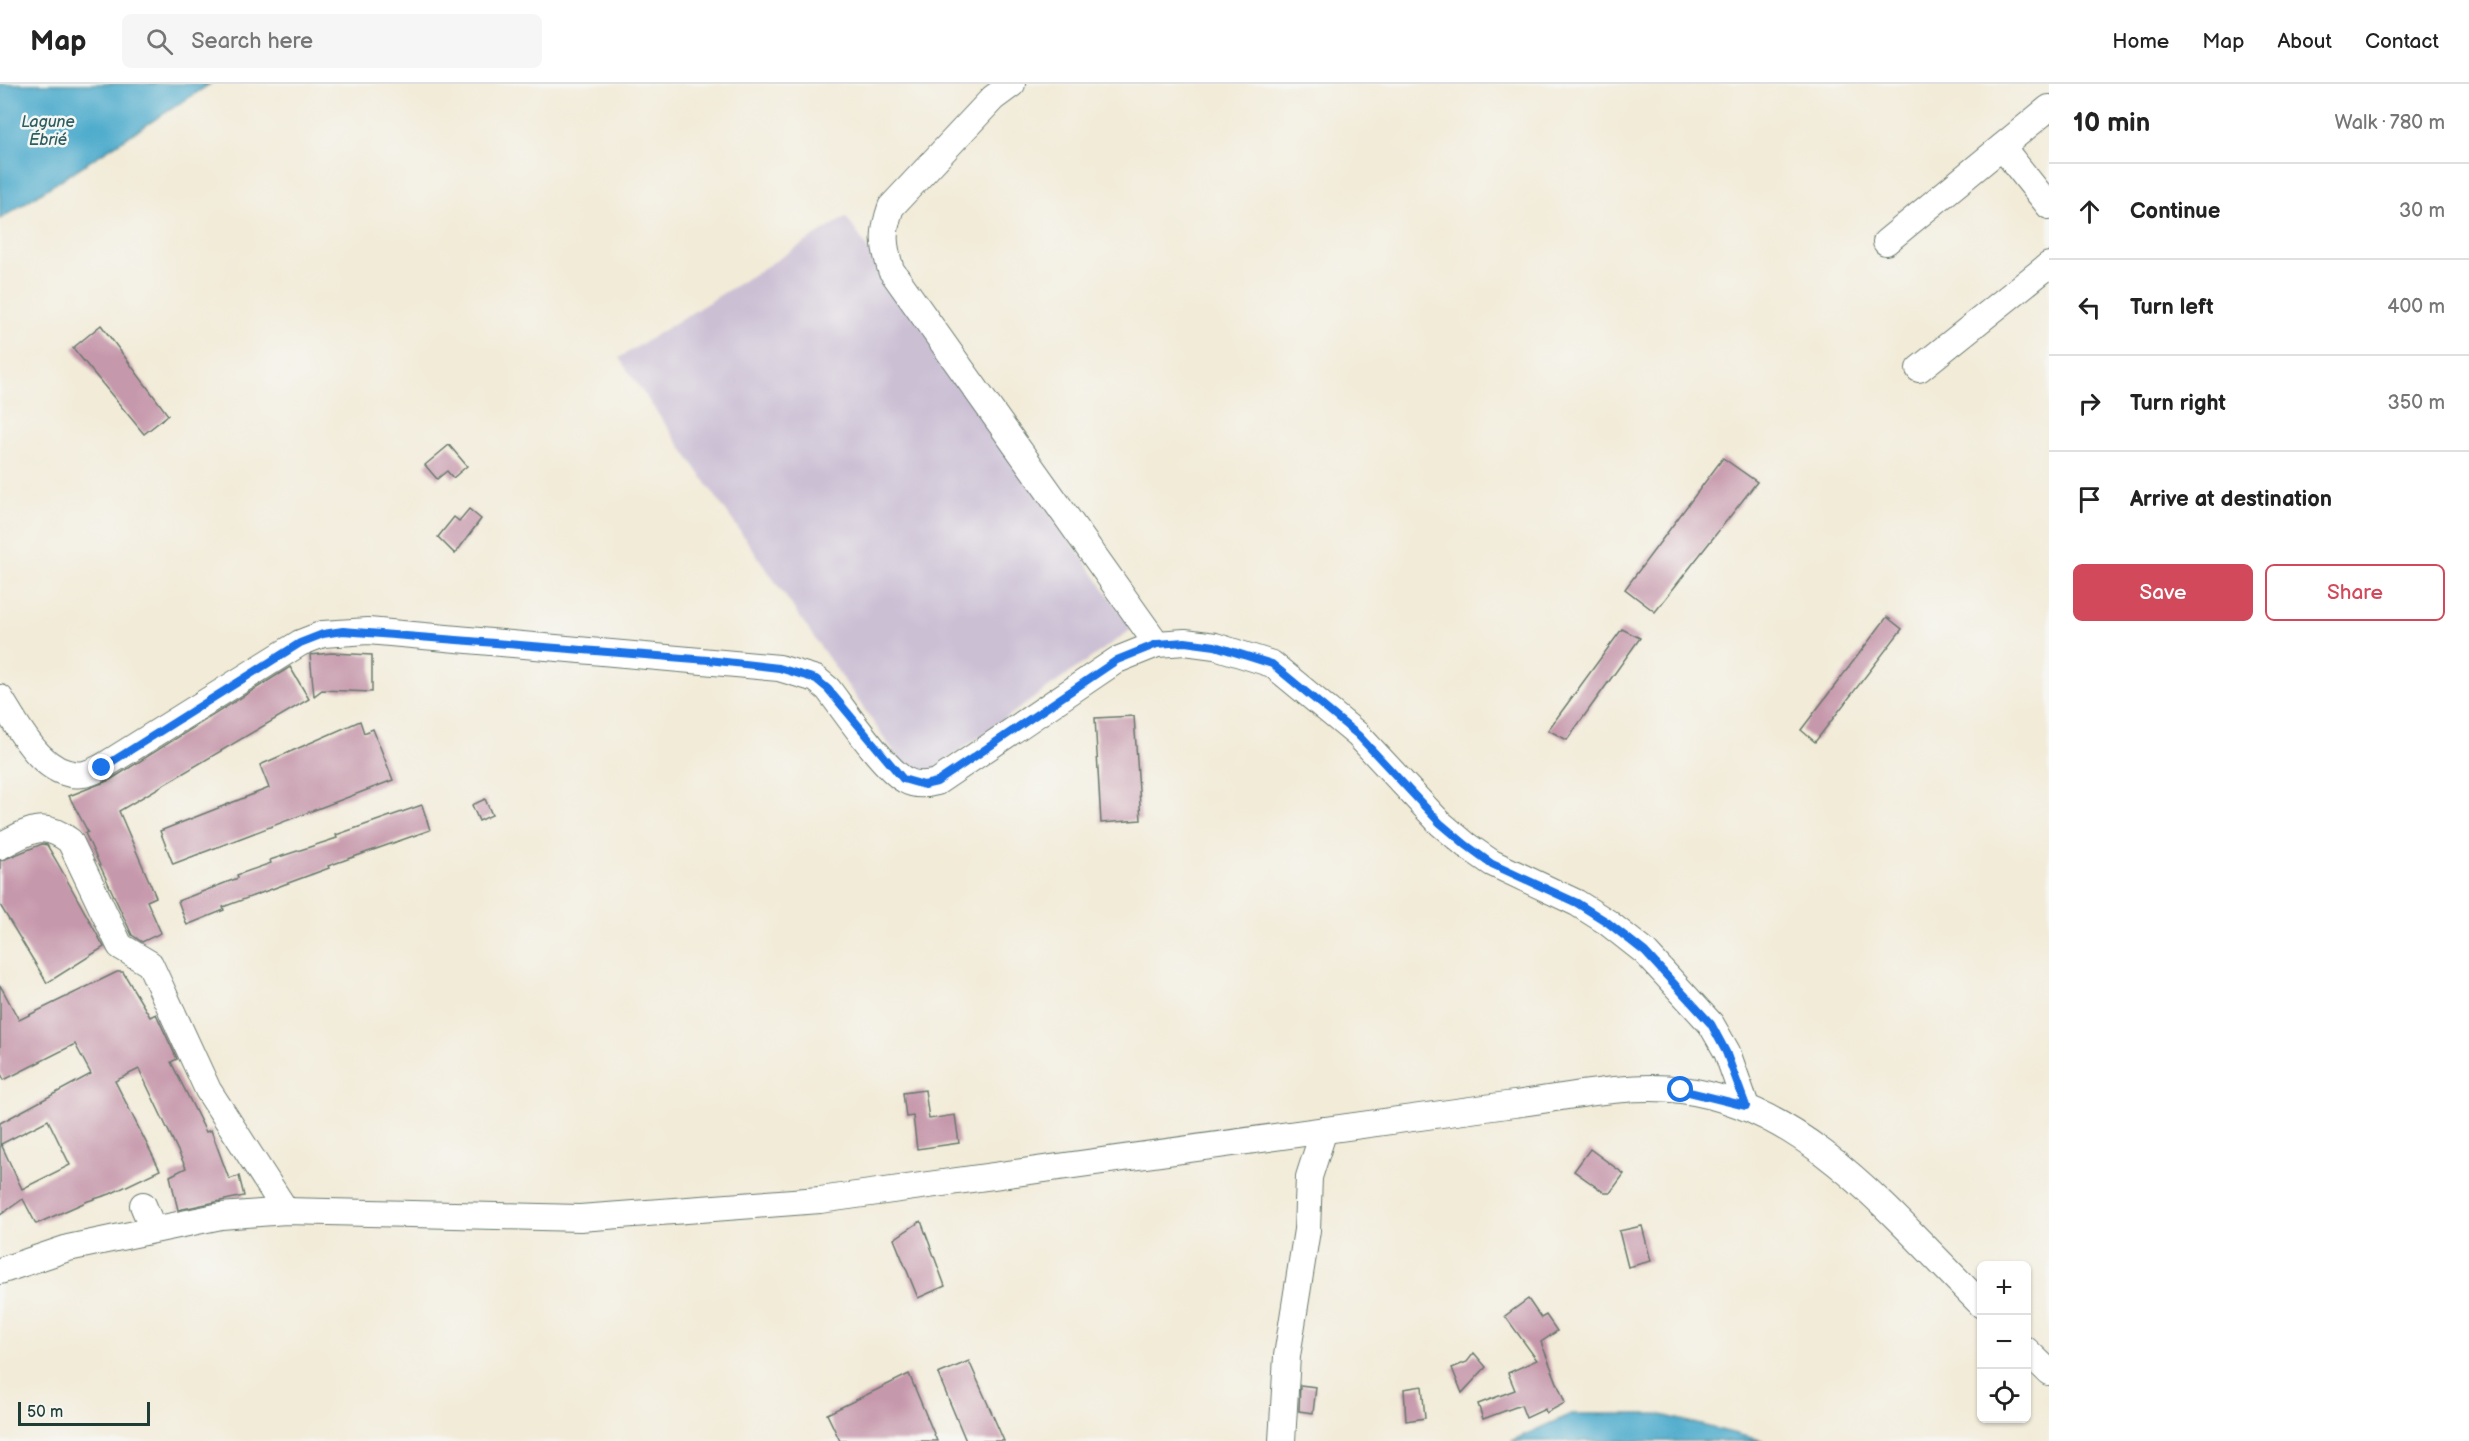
<!DOCTYPE html>
<meta charset="utf-8">
<style>
:root{--surface:#fff;--page:#f6f6f6;--text:#222;--muted:#767676;--line:#e0e0e0;--accent:#d1495b}
body{margin:0;font-family:"Balsamiq Sans",sans-serif;background:var(--page);color:var(--text)}
.controls{position:absolute;right:18px;bottom:18px;display:grid;overflow:hidden;border-radius:9px;box-shadow:0 2px 4px #0004}
.controls button{width:54px;height:54px;display:grid;place-items:center;padding:0;border:0;border-bottom:2px solid var(--line);background:var(--surface);color:var(--text);font:30px sans-serif}
.scale{position:absolute;left:18px;bottom:15px;width:132px;box-sizing:border-box;padding-left:6px;border:3px solid #1f3d34;border-top:0;font-size:16px;line-height:21px;white-space:nowrap;color:#1f3d34;-webkit-text-stroke:4px #f6f6f2;paint-order:stroke}
.stop{position:absolute;width:18px;height:18px;margin:-14px;border:4px solid #1a73e8;border-radius:50%;background:#fff}
.stop.end{background:#1a73e8;border-color:#fff;box-shadow:0 2px 6px #0008}
.list{margin:0;padding:0;list-style:none}
h2{display:flex;justify-content:space-between;align-items:center;height:78px;margin:0;padding:0 24px;font-size:26px}
h2 small{font-size:20px;font-weight:400;color:var(--muted)}
.list li{display:grid;grid-template-columns:39px 1fr auto;gap:18px;align-items:center;box-sizing:border-box;height:96px;padding:0 24px;border-top:2px solid var(--line)}
.list b{display:block;font-size:22px;white-space:nowrap}
.list em{font-size:20px;font-style:normal;color:var(--muted)}
.actions{display:flex;gap:12px;padding:18px 24px}
.actions a{flex:1;padding:14px 0;border:2px solid var(--accent);border-radius:9px;text-align:center;font-size:21px;color:var(--accent)}
.actions .main{background:var(--accent);color:#fff}
.icon{flex:none;width:33px;height:33px;fill:none;stroke:currentColor;stroke-width:2;stroke-linecap:round;stroke-linejoin:round}
.map{position:relative;flex:none;width:2049px;height:1357px;overflow:hidden}
header{display:flex;align-items:center;gap:36px;box-sizing:border-box;height:84px;padding:0 30px;background:var(--surface);border-bottom:2px solid var(--line)}
header strong{font-size:28px}
nav{display:flex;gap:33px;margin-inline-start:auto;font-size:21px}
.search{width:420px;height:54px;background:var(--page);display:flex;align-items:center;gap:15px;box-sizing:border-box;padding:0 21px;border-radius:9px;color:var(--muted);font-size:22px}
main{display:flex}
aside{flex:1;background:var(--surface)}
.map>svg:first-child{display:block}
.industrial{fill:#cbbfd4}
.water{fill:#4eabcc;stroke:#367480;stroke-width:1.5}
.building{fill:#c698ab;fill-rule:evenodd}
.lines{fill:none;stroke-linecap:round;stroke-linejoin:round}
.minor-casing{stroke:#697a6d;stroke-width:28}
.minor{stroke:#fff;stroke-width:26}
.route{stroke:#1a73e8;stroke-width:8}
.labels{text-anchor:middle;dominant-baseline:central;stroke-width:5;stroke-linejoin:round;paint-order:stroke}
.water-label{font-size:16px;font-style:italic;fill:#2d5e62;stroke:#f6f6f2}
</style>
<header>
<strong>Map</strong>
<div class="search"><svg class="icon" aria-label="search" viewBox="0 0 24 24"><circle cx="10" cy="10" r="6"/><path d="M15 15l6 6"/></svg>Search here</div>
<nav><a>Home</a><a>Map</a><a>About</a><a>Contact</a></nav>
</header>
<main>
<div class="map">
<svg width="2049" height="1357" viewBox="0 0 2049 1357">
<rect width="100%" height="100%" fill="#f6f6f2"/>
<filter id="ink" filterUnits="userSpaceOnUse"><feTurbulence type="fractalNoise" baseFrequency=".0167" numOctaves="2"/><feDisplacementMap in="SourceGraphic" scale="12" xChannelSelector="R" yChannelSelector="G"/><feConvolveMatrix kernelMatrix="1 2 1 2 8 2 1 2 1" color-interpolation-filters="sRGB"/></filter>
<filter id="wash" filterUnits="userSpaceOnUse"><feTurbulence type="fractalNoise" baseFrequency=".008" numOctaves="4" result="noise"/><feDisplacementMap in="SourceGraphic" scale="24" xChannelSelector="R" yChannelSelector="G"/><feGaussianBlur stdDeviation="1.35" result="paint"/><feColorMatrix in="noise" values="0 0 0 0 0 0 0 0 0 0 0 0 0 0 0 0 0 1.4 0 .05"/><feComposite in="paint" operator="in"/></filter>
<g filter="url(#wash)">
<rect width="100%" height="100%" fill="#f2ebd8"/>
<polygon class="industrial" points="846,133 1132,545 915,698 619,274"/>
<g class="water">
<polygon points="0,0 210,0 0,135"/>
<polygon points="1571,1330 1658,1330 1764,1357 1511,1357"/>
</g>
<g id="blocks">
<g class="building">
<polygon points="101,241 168,331 144,350 73,264"/>
<polygon points="449,361 467,382 453,394 447,387 437,395 425,381"/>
<polygon points="1723,374 1757,398 1655,528 1625,505"/>
<polygon points="469,425 481,435 455,470 438,453 454,433 459,437"/>
<polygon points="1887,533 1902,545 1815,658 1801,646"/>
<polygon points="1622,545 1640,554 1567,656 1548,646"/>
<polygon points="332,569 372,571 372,608 322,606 314,612 310,571"/>
<polygon points="290,583 309,615 119,727 156,813 147,817 161,849 142,858 132,851 85,749 88,748 69,712 110,696"/>
<polygon points="1134,632 1141,736 1101,739 1095,634"/>
<polygon points="360,637 364,649 373,645 393,696 173,780 160,747 269,704 260,681"/>
<polygon points="485,715 492,731 479,737 472,721"/>
<polygon points="422,721 430,746 328,782 329,784 223,823 224,826 187,841 178,817 238,794 237,791 271,779 270,776 337,754 336,751"/>
<polygon points="42,760 47,761 57,778 104,863 47,899 0,821 0,777"/>
<path d="M117,888h6l27,45 6,-3 21,45 -6,3 35,70 5,-2 18,49 10,-3 5,20 -66,14 -8,-34 16,-8 -47,-99 -24,12 45,89 -50,24 -22,7 -52,23 -13,-25 -23,16v-92l91,-49 -16,-30 -71,36 -4,-8v-87l19,35zM48,1036l22,45 -48,24 -21,-45z"/>
<polygon points="925,1006 929,1035 955,1031 959,1059 917,1065 913,1032 906,1033 903,1009"/>
<polygon points="1590,1065 1624,1090 1610,1109 1605,1109 1574,1087"/>
<polygon points="921,1137 945,1202 918,1214 894,1155"/>
<polygon points="1642,1142 1651,1177 1628,1183 1619,1147"/>
<polygon points="1528,1215 1541,1234 1546,1231 1557,1247 1541,1258 1565,1319 1546,1329 1545,1325 1526,1334 1521,1321 1483,1335 1478,1320 1515,1306 1508,1289 1537,1276 1505,1232"/>
<polygon points="1474,1269 1486,1283 1462,1309 1452,1284 1467,1278"/>
<polygon points="969,1277 1004,1357 966,1357 938,1290"/>
<polygon points="909,1290 937,1357 840,1357 827,1330"/>
<polygon points="1300,1301 1316,1303 1313,1329 1299,1327"/>
<polygon points="1422,1302 1425,1334 1406,1337 1404,1305"/>
</g>
</g>
</g>
<g filter="url(#ink)">
<use href="#blocks" fill-opacity="0" stroke="#697a6d" stroke-width="1.5"/>
<g class="lines">
<g class="minor-casing">
<g id="minor">
<path d="M1012,0l-19,14 -102,109c-9,26 -8,37 0,63l266,374"/>
<polyline points="2002,63 2049,122"/>
<polyline points="1886,158 2049,24"/>
<polyline points="1919,285 2049,181"/>
<path d="M0,614c18,28 43,82 84,76 6,-1 12,-4 18,-7l198,-124 23,-9 45,-3 411,37 37,11 12,10c16,21 56,80 77,91 10,6 21,5 32,2l180,-122 40,-16 28,-2 30,4 57,18 86,71 82,88 26,22 26,18 85,40 30,19 38,30 66,72 16,28 19,54"/>
<path d="M0,762c28,-14 42,-27 70,-5l50,105 30,18 58,126 78,121"/>
<polyline points="143,1121 153,1145"/>
<path d="M0,1187l68,-23 153,-32 65,-5 294,7 240,-18 694,-96c54,-7 114,-21 168,-14 125,16 215,131 300,215"/>
<polyline points="2026,1266 2049,1288"/>
<polyline points="1282,1357 1287,1272 1307,1146 1309,1093 1324,1046"/>
</g>
</g>
<use href="#minor" class="minor"/>
</g>
</g>
<g class="lines" filter="url(#ink)">
<polyline class="route" points="102,684 300,559 323,550 343,547 708,576 779,584 816,595 828,605 903,695 924,701 937,698 1117,576 1157,560 1185,558 1215,562 1272,580 1358,651 1440,739 1466,761 1492,780 1577,819 1607,838 1645,868 1711,940 1726,968 1746,1022 1681,1006"/>
</g>
<g class="labels">
<g class="water-label">
<text x="48" y="38">Lagune<tspan x="48" dy="18">Ébrié</tspan></text>
</g>
</g>
</svg>
<div class="controls">
<button>+</button>
<button>−</button>
<button><svg class="icon" aria-label="locate" viewBox="0 0 24 24"><circle cx="12" cy="12" r="6"/><path d="M12 2v4M12 18v4M2 12h4M18 12h4"/></svg></button>
</div>
<div class="scale">50 m</div>
<div class="stop" style="left:1681px;top:1006px"></div>
<div class="stop end" style="left:102px;top:684px"></div>
</div>
<aside>
<h2>10 min<small>Walk · 780 m</small></h2>
<ul class="list">
<li><svg class="icon" aria-label="ahead" viewBox="0 0 24 24"><path d="M12 20V5M6 11l6-6 6 6"/></svg><div><b>Continue</b></div><em>30 m</em></li>
<li><svg class="icon" aria-label="left" viewBox="0 0 24 24"><path d="M17 20v-9H6M10 6l-5 5 5 5"/></svg><div><b>Turn left</b></div><em>400 m</em></li>
<li><svg class="icon" aria-label="right" viewBox="0 0 24 24"><path d="M7 20v-9h11M14 6l5 5-5 5"/></svg><div><b>Turn right</b></div><em>350 m</em></li>
<li><svg class="icon" aria-label="arrive" viewBox="0 0 24 24"><path d="M6 21V4h12l-3 4 3 4H6"/></svg><div><b>Arrive at destination</b></div></li>
</ul>
<div class="actions"><a class="main">Save</a><a>Share</a></div>
</aside>
</main>
